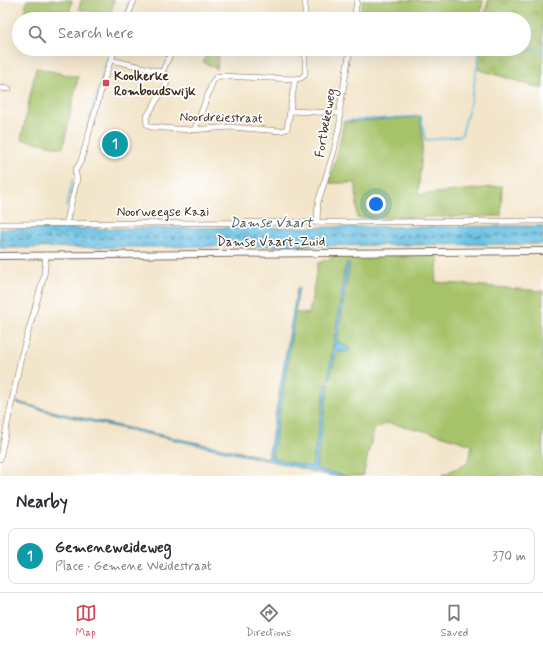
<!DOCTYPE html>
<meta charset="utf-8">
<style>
:root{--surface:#fff;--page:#f7f7f7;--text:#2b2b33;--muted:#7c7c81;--line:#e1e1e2;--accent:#d1495b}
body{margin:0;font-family:Mynerve,sans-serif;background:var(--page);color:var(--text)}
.you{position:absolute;left:376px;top:204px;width:14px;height:14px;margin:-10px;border:3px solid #fff;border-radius:50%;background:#1a73e8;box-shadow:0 0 0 6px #1a73e833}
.badge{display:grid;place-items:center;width:26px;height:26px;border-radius:50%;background:var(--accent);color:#fff;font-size:13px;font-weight:700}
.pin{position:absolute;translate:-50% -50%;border:2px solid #fff;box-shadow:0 1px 4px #0006}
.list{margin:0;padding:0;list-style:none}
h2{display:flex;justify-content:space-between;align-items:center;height:52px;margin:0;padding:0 16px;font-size:17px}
h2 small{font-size:13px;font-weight:400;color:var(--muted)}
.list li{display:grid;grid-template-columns:26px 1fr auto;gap:12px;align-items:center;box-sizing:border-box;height:56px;margin:0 8px 8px;padding:0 8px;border:1px solid var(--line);border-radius:8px}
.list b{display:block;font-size:15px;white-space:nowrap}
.list p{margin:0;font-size:13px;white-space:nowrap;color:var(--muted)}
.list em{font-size:13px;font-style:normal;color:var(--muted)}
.icon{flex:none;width:22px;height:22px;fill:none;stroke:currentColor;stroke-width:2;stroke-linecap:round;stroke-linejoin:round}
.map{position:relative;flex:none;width:543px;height:476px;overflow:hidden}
.search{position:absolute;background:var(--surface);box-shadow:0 4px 16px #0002;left:12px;right:12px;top:12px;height:44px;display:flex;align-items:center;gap:10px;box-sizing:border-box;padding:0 14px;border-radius:22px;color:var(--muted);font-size:15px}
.sheet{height:116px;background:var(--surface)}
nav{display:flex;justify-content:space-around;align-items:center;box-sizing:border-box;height:56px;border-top:1px solid var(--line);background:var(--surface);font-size:11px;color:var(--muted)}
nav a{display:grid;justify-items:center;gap:2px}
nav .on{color:var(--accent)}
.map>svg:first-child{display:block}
.grass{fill:#a6c36b;stroke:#707644}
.park{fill:url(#park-crowns);stroke:#707644}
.water{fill:url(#water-waves);stroke:#507580}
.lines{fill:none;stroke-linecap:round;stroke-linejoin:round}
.stream{stroke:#65c0e3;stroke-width:1.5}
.ferry{stroke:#4a5e63;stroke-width:1;stroke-dasharray:5 4;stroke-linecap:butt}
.minor-casing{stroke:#7b6b5a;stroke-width:6}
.tertiary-casing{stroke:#7b6b5a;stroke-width:8}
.minor{stroke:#fff;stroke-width:5}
.tertiary{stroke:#fff;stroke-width:6}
.poi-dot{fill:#d1495b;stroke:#fff;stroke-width:1.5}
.labels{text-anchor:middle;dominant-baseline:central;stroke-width:3.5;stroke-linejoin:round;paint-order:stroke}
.poi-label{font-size:13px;font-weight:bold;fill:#3b2a1e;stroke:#fff;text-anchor:start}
.street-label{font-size:13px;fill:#3b2a1e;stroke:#fff}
.water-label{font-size:14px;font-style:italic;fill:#4a5e63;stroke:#fff}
</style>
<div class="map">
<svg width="543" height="476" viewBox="0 0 543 476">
<defs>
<pattern id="park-crowns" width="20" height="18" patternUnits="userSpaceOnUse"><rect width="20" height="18" fill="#a6c36b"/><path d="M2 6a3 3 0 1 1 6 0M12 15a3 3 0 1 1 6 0" fill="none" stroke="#889f57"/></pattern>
<pattern id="water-waves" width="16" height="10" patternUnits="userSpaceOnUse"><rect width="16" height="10" fill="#65c0e3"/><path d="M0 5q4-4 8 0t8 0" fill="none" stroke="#549cb7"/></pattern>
</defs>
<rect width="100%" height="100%" fill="#fff"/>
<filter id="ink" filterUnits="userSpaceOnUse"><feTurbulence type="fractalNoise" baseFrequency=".025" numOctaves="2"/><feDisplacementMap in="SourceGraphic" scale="8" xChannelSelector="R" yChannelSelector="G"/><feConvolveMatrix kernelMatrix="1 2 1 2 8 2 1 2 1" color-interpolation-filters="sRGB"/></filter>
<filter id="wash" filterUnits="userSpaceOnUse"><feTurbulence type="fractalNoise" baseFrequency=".012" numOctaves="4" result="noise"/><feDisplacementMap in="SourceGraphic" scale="16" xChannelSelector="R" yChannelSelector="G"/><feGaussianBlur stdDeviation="0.9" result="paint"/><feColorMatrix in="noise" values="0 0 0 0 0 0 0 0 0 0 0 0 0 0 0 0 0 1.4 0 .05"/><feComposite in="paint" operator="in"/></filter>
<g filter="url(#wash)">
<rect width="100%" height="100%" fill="#f3e5ca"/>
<g class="grass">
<polygon points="27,0 72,0 68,19 23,19"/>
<polygon points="81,0 114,0 111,16 79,9"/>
<polygon points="363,0 483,0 480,19 359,19"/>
<polygon points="36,68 78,77 63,148 21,139"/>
<polygon points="420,117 423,141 418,195 502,186 501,216 357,218 356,183 329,183 337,154 344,122"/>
<polygon points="333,254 439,254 435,282 543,291 543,476 440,476 468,463 472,445 434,433 388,423 374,429 363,476 338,476 270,459 294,312 309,314 318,263 329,259"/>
</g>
<g class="park">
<polygon points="488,0 543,0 543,89 477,69 480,49 524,49 524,19 484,19"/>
<polygon points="209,49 219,54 217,69 203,62"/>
</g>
<g class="water">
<polygon points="543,226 543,244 0,248 0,229"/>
<polygon points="347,263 349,263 349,266 337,341 350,349 349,351 336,352 330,378 328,379 345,268"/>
<polygon points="297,288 299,288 287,365 288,368 286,372 272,458 311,467 312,466 326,384 329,384 316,467 317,469 346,476 332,476 284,464 60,415 16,403 18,402 60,413 268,458"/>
</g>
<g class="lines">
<g class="stream">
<polyline points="123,19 131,0"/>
<polyline points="524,45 543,52"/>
<polyline points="342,121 421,116 425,139 427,140 460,136 462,134 472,96 480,49"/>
<polyline points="87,127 109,55"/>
<polyline points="66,207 73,180"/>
</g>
<polyline class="ferry" points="0,239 543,235"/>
</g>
</g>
<g filter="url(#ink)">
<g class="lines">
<g class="minor-casing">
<g id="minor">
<polyline points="127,19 134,0"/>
<polyline points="305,19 305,0"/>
<polyline points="354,19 357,0"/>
<polyline points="111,60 162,72"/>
<polyline points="162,72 166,75 167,83 146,118 147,124 150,127 191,130 231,127 281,131 287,129 290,111 340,113"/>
<polyline points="162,72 173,49"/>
<polyline points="0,88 9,89"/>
<polyline points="290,111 295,79 301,78 305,75 305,49"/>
<polyline points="195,129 213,81 218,76 295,79"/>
<polyline points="317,222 318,202 334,151 340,122 340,108 350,49"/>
<polyline points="0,224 543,221"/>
<polyline points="66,224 77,179 75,171 81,161 106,73 115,49"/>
<polyline points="0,459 21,357 44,276 46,255"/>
</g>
</g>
<g class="tertiary-casing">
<polyline id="tertiary" points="0,256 543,251"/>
</g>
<use href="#minor" class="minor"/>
<use href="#tertiary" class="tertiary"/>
</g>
</g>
<rect class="poi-dot" x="102" y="79" width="8" height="8" rx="2"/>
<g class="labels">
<g class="poi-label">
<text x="114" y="76">Koolkerke<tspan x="114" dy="15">Romboudswijk</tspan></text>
</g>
<g class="street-label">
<text transform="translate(221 118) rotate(1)">Noordreiestraat</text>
<text transform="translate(326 123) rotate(-80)">Fortbekeweg</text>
<text x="163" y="212">Noorweegse Kaai</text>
<text x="271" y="242">Damse Vaart-Zuid</text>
</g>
<g class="water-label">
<text x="271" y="223">Damse Vaart</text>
</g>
</g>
</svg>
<div class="you"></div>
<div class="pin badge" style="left:115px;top:144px;background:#0f9aa8">1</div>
<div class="search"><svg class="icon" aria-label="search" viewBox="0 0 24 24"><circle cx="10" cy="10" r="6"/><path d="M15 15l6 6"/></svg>Search here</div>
</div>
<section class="sheet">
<h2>Nearby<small></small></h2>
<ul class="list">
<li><span class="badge" style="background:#0f9aa8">1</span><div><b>Gemeneweideweg</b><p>Place · Gemene Weidestraat</p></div><em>370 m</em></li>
</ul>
</section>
<nav>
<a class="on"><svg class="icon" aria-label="map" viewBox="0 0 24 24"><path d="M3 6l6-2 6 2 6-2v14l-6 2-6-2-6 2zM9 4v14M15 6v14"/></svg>Map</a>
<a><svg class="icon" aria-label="directions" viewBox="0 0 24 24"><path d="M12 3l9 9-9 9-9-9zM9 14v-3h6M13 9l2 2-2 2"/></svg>Directions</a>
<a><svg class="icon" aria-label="saved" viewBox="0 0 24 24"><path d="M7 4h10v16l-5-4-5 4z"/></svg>Saved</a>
</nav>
